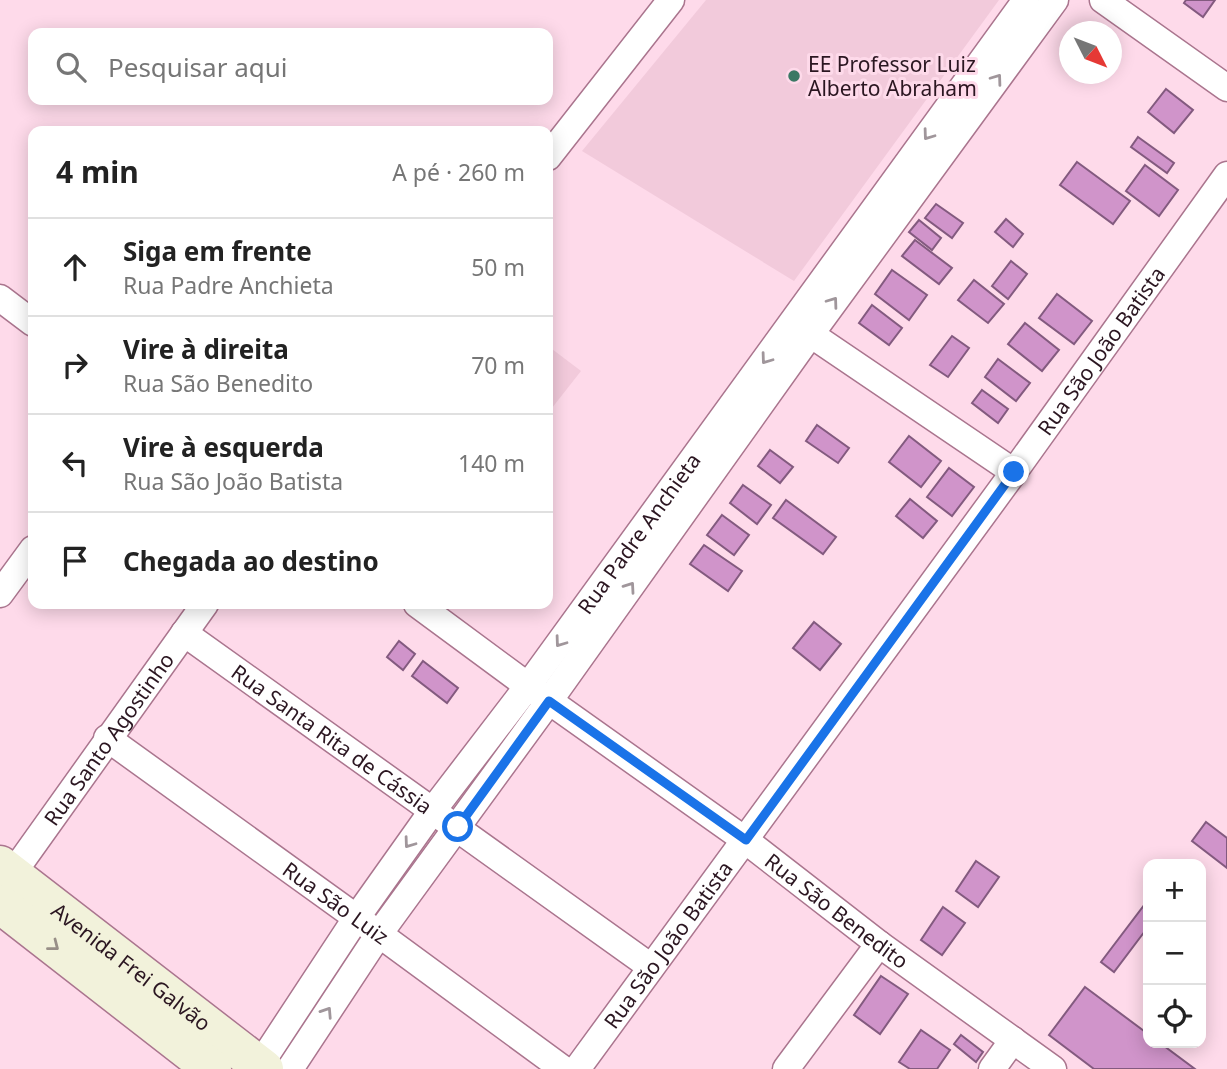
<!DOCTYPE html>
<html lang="pt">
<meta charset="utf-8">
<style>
:root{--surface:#fff;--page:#f2f2f2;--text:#222;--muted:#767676;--line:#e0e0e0}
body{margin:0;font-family:"Noto Sans",sans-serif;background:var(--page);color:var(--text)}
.controls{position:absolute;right:21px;bottom:21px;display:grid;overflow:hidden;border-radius:14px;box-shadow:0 4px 18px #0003}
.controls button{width:63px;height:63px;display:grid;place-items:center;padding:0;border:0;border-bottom:2px solid var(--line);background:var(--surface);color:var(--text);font:35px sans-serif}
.compass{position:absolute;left:1059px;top:21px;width:63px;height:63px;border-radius:50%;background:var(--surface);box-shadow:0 4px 18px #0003;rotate:132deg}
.stop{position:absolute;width:21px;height:21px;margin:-16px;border:5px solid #1a73e8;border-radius:50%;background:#fff}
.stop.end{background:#1a73e8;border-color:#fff;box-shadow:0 2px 7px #0008}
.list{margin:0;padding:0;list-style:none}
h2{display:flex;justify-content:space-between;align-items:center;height:91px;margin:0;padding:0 28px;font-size:30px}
h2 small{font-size:23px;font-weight:400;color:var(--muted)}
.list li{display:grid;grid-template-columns:46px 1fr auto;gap:21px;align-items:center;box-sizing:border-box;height:98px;padding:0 28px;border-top:2px solid var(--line)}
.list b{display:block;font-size:26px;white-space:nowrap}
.list p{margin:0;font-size:23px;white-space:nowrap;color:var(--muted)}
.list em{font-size:23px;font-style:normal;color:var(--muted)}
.icon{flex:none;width:38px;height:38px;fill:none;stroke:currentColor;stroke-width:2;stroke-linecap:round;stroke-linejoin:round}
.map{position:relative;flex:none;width:1227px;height:1069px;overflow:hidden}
.search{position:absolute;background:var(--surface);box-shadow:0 4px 18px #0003;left:28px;top:28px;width:525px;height:77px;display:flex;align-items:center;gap:18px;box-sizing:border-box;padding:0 24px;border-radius:14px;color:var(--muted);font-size:26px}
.panel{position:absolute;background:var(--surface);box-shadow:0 4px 18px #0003;left:28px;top:126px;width:525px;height:483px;border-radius:14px}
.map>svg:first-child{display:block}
.built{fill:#f2cadb}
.building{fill:#d094ca;stroke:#835a7f;stroke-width:2}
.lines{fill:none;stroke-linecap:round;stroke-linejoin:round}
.street-casing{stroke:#aa758e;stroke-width:29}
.secondary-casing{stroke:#aa758e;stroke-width:41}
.street{stroke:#fff;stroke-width:26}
.secondary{stroke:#f2f2db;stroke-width:38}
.oneway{stroke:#a0969b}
.oneway2{stroke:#988f87}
.route{stroke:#1a73e8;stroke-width:9}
.poi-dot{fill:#3b7864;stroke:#fedaea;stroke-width:2.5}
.labels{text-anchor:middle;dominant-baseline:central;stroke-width:6;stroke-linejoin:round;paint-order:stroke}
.poi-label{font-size:21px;fill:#2b1621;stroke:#fedaea;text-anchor:start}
.street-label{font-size:21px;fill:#2b1621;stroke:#fedaea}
</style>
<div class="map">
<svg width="1227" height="1069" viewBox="0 0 1227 1069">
<rect width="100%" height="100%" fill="#fedaea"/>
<g class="built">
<polygon points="706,0 999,0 794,281 582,151"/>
<polygon points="548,346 581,371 548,413"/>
</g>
<g class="building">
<polygon points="1186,0 1215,0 1203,17 1184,3"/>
<polygon points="1166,89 1193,110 1174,133 1148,112"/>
<polygon points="1138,137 1174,163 1167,173 1131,147"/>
<polygon points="1077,162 1130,201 1113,224 1060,185"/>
<polygon points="1145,165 1178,190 1159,216 1126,191"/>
<polygon points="936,204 963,223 952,238 925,218"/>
<polygon points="1006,219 1023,234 1013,247 995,232"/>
<polygon points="919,220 941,238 932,250 909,232"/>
<polygon points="915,240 952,268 939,284 902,256"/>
<polygon points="1011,261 1027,274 1008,299 992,286"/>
<polygon points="892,270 927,295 909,320 875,294"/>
<polygon points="974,280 1004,304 988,323 958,300"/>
<polygon points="1057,294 1092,321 1074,344 1039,318"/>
<polygon points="872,305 902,328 889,345 859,323"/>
<polygon points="1025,323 1059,350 1042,371 1008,344"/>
<polygon points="952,336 969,348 948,377 930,365"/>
<polygon points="998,359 1030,383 1016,401 985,377"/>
<polygon points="982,390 1008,409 998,423 972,403"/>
<polygon points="817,425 849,448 838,463 806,441"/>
<polygon points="909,436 941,461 921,487 889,462"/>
<polygon points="770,450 793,467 780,483 758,466"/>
<polygon points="949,468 974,487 952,516 927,497"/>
<polygon points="743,485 771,505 757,524 730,503"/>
<polygon points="910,499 937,521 923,538 896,516"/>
<polygon points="786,500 836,537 823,554 773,518"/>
<polygon points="722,515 749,535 734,555 707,535"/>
<polygon points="704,545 742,571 728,591 690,564"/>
<polygon points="814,622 841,644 820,670 793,648"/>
<polygon points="399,641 415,654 403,670 387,657"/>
<polygon points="423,661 458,688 447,703 412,676"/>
<polygon points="1206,822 1227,838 1227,868 1192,841"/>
<polygon points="976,861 999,877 978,907 956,891"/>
<polygon points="1148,900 1148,927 1114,972 1101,962"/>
<polygon points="943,907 965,923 942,955 921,940"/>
<polygon points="881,976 908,994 880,1034 854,1015"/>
<polygon points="1085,987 1148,1034 1148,1043 1160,1043 1195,1069 1094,1069 1049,1035"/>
<polygon points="921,1030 950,1050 937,1069 910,1069 899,1062"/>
<polygon points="961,1035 983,1052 976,1062 954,1044"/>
</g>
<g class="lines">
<g class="street-casing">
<g id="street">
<polyline points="1103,0 1227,88"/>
<polyline points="548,157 671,0"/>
<polyline points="0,298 33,323"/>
<polyline points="797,325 1014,472"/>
<polyline points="0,594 33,549"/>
<path id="s1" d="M417,604l111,82 217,154 134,104 174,125"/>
<path id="s2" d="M184,633l467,334"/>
<path id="s3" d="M107,738l272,196 184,135"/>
<path id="s4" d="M3,887l202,-283"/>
<path id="s5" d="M257,1069l100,-152 76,-107 95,-124 498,-686"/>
<polyline points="290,1069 379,934 549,701 810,335 1055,0"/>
<path id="s6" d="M577,1069l437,-597 213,-297"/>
<polyline points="786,1069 879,944"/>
<polyline points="992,1069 1013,1040"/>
</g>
</g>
<g class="secondary-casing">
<g id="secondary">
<path id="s7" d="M0,865l264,204"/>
<polyline points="0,904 212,1069"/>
</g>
</g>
<use href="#street" class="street"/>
<use href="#secondary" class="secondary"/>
</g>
<defs><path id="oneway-chevron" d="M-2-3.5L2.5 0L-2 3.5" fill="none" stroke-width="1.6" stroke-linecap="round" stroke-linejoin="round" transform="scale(1.75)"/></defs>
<g class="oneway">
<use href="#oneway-chevron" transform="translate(997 79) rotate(-54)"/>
<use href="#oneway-chevron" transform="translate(928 135) rotate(126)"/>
<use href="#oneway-chevron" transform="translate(833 302) rotate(-54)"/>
<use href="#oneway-chevron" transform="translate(766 359) rotate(126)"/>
<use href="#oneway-chevron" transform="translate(630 587) rotate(-55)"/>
<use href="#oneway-chevron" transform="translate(560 642) rotate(126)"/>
<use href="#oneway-chevron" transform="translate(409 843) rotate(126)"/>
<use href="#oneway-chevron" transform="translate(327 1012) rotate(-57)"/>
</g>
<use class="oneway2" href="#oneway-chevron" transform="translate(54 946) rotate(38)"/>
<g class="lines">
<polyline class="route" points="458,827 549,701 746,840 1014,472"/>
</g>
<circle class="poi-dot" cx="794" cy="76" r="7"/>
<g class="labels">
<g class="poi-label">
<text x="808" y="64">EE Professor Luiz<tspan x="808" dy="24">Alberto Abraham</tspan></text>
</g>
<g class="street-label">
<text stroke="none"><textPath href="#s6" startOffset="889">Rua São João Batista</textPath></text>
<text stroke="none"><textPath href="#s5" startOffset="658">Rua Padre Anchieta</textPath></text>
<text stroke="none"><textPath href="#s2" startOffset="182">Rua Santa Rita de Cássia</textPath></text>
<text stroke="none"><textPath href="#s4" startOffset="182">Rua Santo Agostinho</textPath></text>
<text stroke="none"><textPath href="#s3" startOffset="282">Rua São Luiz</textPath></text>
<text stroke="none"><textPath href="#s1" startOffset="520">Rua São Benedito</textPath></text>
<text stroke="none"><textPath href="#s6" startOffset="154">Rua São João Batista</textPath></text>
<text stroke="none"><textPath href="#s7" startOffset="166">Avenida Frei Galvão</textPath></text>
</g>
</g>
</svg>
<div class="controls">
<button>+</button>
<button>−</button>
<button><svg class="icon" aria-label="locate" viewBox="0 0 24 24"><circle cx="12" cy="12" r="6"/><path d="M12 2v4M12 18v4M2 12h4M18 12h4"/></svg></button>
</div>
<svg class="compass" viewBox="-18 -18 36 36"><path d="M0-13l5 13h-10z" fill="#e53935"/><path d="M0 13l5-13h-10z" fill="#767676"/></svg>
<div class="stop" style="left:458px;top:827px"></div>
<div class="stop end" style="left:1014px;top:472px"></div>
<div class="search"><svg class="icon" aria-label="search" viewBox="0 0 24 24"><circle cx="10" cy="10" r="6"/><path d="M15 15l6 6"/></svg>Pesquisar aqui</div>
<section class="panel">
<h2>4 min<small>A pé · 260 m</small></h2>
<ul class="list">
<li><svg class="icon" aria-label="ahead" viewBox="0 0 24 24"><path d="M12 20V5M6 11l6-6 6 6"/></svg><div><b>Siga em frente</b><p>Rua Padre Anchieta</p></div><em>50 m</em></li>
<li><svg class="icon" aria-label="right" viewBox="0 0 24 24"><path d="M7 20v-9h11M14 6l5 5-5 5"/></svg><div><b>Vire à direita</b><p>Rua São Benedito</p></div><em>70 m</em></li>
<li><svg class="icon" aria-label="left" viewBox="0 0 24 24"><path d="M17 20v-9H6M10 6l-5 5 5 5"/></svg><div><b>Vire à esquerda</b><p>Rua São João Batista</p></div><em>140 m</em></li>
<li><svg class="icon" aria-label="arrive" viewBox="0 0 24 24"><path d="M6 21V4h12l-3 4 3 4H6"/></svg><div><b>Chegada ao destino</b></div></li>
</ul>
</section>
</div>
